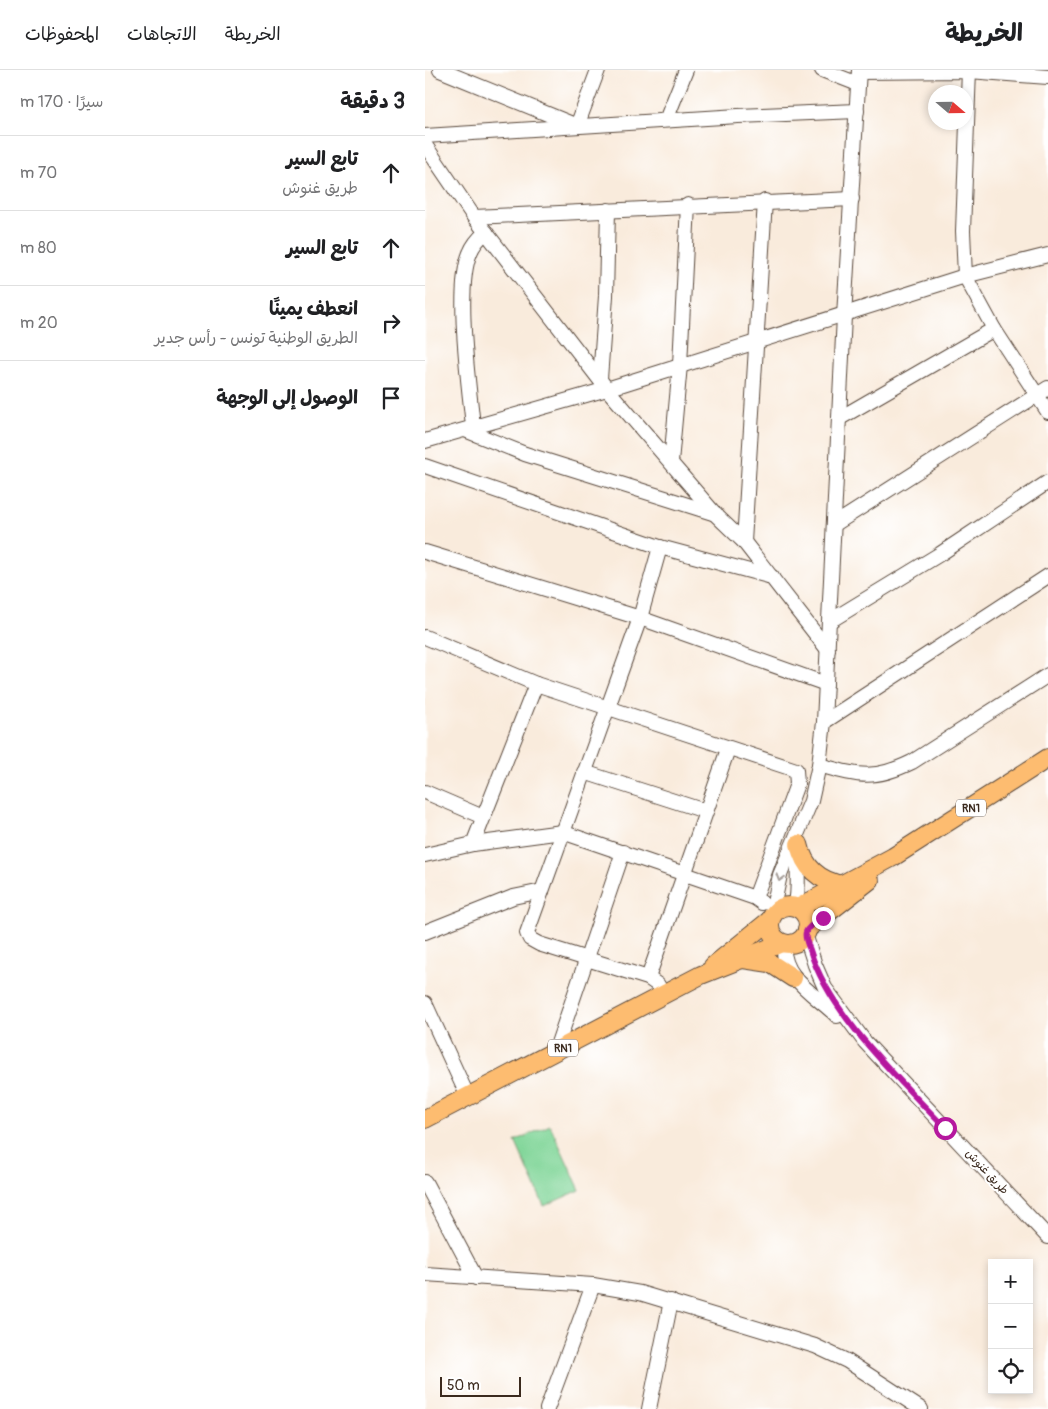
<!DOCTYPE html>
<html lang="ar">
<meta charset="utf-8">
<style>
:root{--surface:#fff;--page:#f6f6f6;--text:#202124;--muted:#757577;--line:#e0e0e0}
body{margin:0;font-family:Pangolin,"Playpen Sans Arabic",sans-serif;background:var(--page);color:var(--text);direction:rtl}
.controls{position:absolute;right:15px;bottom:15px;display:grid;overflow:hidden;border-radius:0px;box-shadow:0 2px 8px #0003}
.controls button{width:45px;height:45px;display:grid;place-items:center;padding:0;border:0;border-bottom:1px solid var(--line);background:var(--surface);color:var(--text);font:25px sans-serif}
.compass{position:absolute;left:503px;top:15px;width:45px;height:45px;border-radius:50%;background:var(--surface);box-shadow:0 2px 8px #0003;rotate:110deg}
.scale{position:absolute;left:15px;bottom:12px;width:81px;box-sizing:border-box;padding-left:5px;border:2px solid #3b2a1e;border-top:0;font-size:14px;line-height:18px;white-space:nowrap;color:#3b2a1e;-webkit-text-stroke:4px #fff;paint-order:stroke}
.stop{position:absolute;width:15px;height:15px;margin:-11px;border:4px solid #b5179e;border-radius:50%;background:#fff}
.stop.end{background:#b5179e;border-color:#fff;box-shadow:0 1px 5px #0008}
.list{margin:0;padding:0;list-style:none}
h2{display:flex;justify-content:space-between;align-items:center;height:65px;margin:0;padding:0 20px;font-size:21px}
h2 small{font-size:16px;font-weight:400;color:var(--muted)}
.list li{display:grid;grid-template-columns:32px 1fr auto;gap:15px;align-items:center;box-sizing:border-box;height:75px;padding:0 20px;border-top:1px solid var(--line)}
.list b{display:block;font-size:19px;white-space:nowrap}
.list p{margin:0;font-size:16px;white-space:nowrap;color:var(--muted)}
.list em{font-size:16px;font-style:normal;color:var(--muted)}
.icon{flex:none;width:28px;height:28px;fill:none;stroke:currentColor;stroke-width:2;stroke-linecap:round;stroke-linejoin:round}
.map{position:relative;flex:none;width:623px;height:1339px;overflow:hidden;direction:ltr}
header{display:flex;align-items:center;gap:30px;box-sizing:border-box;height:70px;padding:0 25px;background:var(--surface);border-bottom:1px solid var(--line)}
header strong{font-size:24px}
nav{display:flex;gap:28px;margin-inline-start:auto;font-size:18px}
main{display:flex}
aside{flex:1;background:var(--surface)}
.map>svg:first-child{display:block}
.green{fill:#80d598;stroke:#5e805b}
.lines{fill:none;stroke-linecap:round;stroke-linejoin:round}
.minor-casing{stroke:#58473a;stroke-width:16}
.major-casing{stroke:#58473a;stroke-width:20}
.minor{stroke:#fff;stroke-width:14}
.major{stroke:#fdbc70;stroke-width:18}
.oneway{stroke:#a79f9a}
.route{stroke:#b5179e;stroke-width:6}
.labels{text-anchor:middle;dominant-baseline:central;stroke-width:4;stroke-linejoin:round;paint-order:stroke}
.shield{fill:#fff;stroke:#766a62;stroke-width:1}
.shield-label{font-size:11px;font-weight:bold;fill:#3b2a1e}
.street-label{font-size:12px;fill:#3b2a1e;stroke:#fff}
</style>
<header>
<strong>الخريطة</strong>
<nav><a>الخريطة</a><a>الاتجاهات</a><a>المحفوظات</a></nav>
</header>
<main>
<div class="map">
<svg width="623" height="1339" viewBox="0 0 623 1339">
<rect width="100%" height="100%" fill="#fff"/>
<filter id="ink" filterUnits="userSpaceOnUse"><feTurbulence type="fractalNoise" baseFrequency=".02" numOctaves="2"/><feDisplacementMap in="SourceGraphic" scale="10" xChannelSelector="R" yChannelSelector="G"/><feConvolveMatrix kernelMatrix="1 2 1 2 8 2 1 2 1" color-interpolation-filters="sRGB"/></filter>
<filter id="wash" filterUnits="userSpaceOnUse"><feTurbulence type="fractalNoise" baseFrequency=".0096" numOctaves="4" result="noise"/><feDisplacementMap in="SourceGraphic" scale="20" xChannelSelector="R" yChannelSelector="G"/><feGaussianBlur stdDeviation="1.12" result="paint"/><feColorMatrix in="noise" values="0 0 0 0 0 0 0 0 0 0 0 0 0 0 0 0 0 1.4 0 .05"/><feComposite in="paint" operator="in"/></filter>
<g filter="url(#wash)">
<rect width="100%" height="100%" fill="#f9ebdc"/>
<polygon class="green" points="125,1055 155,1120 119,1136 90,1071"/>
</g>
<g filter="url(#ink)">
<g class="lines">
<g class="minor-casing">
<g id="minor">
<polyline points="15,0 152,56 173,0"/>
<polyline points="397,0 433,14"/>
<polyline points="544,0 538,161 540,206 569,259 623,342"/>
<polyline points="434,2 544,1 623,7"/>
<polyline points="241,50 261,0"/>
<polyline points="0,66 313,46 432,41"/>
<polyline points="0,75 49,147 182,319 291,445 319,472 403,580"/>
<polyline points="49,147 427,129"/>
<polyline points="175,309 181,226 183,140"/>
<polyline points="415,348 569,259"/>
<path d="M48,356c-4,-40 -18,-138 -3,-173 3,-8 9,-15 16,-21"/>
<polyline points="40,360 100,384 291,444"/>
<polyline points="0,371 182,319 540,206 623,185"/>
<polyline points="246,392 255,295 263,135"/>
<polyline points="0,396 235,477 347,507"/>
<polyline points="410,454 623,318"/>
<polyline points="319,472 340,131"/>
<polyline points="235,477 215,548 102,863 105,869 114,874 223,908 233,915 237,926"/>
<polyline points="0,482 215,548 401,614"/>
<polyline points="405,551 515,484 623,412"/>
<polyline points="0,567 111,614 371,700 372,714 330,828"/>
<polyline points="399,652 623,506"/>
<path d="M394,695c40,11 54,16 93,-3l136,-87"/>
<polyline points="159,702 280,741"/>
<polyline points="0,722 58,747"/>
<polyline points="48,774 111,614"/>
<polyline points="0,785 48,774 137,762 330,828 337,833"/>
<path d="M370,837c6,-20 0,-39 4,-60"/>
<polyline points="346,847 355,805 386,731 394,695 399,652 419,246 434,0"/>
<polyline points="0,862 88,827 117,821"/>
<polyline points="380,864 390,895 400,918 440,972 623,1167"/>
<path d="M359,873c-4,34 32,52 53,73"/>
<polyline points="223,908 303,679"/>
<polyline points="0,933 43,1027"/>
<polyline points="130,982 198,782"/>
<polyline points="0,1112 51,1208"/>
<polyline points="0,1204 168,1215 215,1223 390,1276 422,1291 496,1339"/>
<polyline points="122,1339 168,1215"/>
<polyline points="224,1339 246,1231"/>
</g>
</g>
<g class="major-casing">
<g id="major">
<path d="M374,774c5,24 20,37 44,41"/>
<circle cx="364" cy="855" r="19"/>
<polyline points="373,838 468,787 623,688"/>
<polyline points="382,859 445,810"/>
<polyline points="318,889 345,893 368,908"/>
<polyline points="288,896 345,850"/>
<polyline points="0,1049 276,905 357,873"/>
</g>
</g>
<use href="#minor" class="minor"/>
<use href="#major" class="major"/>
</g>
<defs><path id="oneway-chevron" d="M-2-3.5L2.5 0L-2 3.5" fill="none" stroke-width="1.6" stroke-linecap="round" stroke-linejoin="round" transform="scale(1.25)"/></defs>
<use class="oneway" href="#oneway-chevron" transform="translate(355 808) rotate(106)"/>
</g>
<g class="lines" filter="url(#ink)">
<path class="route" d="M398,848c-5,3 -15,8 -17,14 -2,5 2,13 4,18 19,64 90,130 135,178"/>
</g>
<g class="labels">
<g class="shield">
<rect x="531" y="729.5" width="30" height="17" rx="4"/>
<rect x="123" y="969.5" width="30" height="17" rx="4"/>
</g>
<g class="shield-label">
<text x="546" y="738">RN1</text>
<text x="138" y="978">RN1</text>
</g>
<g class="street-label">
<text transform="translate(562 1102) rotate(47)">طريق غنوش</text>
</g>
</g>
</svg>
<div class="controls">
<button>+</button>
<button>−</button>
<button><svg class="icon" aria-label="locate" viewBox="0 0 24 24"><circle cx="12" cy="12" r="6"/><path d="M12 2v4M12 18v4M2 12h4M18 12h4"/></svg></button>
</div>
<svg class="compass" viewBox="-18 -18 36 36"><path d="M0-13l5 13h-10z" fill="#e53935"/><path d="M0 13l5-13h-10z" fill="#757577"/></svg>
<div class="scale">50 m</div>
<div class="stop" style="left:520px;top:1058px"></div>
<div class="stop end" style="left:398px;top:848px"></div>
</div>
<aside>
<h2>3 دقيقة<small>سيرًا · 170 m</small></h2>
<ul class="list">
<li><svg class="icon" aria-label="ahead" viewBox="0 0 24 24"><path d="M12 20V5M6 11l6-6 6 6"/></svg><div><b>تابع السير</b><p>طريق غنوش</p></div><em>70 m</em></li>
<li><svg class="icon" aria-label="ahead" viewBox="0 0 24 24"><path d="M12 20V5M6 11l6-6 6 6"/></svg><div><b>تابع السير</b></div><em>80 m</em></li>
<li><svg class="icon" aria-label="right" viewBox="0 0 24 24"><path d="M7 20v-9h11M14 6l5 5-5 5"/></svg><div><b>انعطف يمينًا</b><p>الطريق الوطنية تونس - رأس جدير</p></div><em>20 m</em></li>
<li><svg class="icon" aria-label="arrive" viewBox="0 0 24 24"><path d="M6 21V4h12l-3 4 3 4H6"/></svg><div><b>الوصول إلى الوجهة</b></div></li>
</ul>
</aside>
</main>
